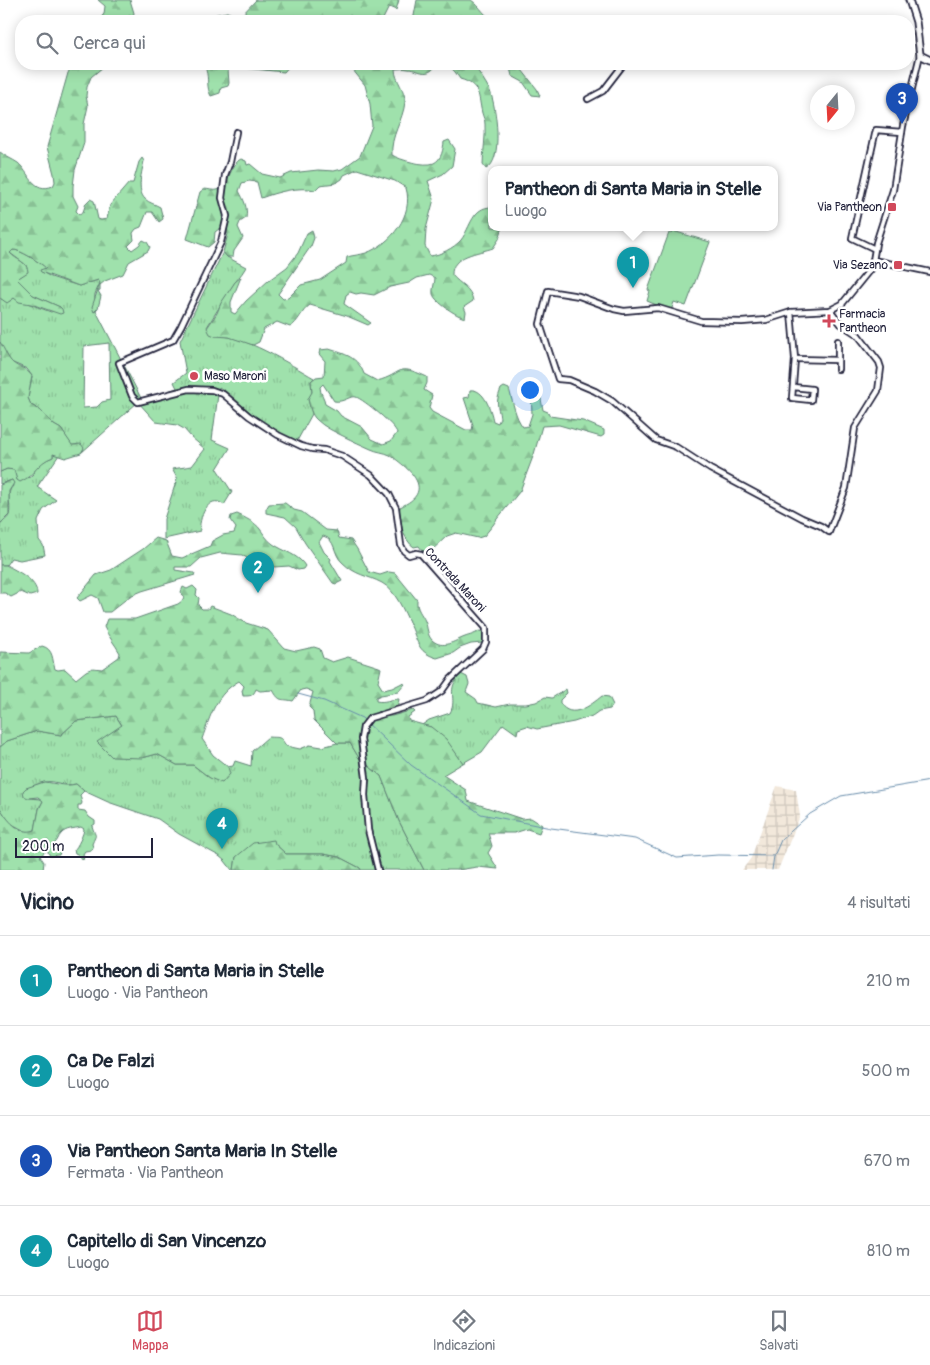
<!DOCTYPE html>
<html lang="it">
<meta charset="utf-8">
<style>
:root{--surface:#fff;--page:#f6f6f7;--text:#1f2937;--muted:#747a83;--line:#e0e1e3;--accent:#d1495b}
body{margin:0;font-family:Pangolin,sans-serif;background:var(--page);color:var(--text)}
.compass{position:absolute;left:810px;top:85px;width:45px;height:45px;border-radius:50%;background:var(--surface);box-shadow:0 2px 12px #0003;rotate:198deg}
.scale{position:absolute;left:15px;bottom:12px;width:138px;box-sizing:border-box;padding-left:5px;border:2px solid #22223b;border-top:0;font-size:14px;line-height:18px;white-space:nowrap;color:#22223b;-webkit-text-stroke:4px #fff;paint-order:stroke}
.you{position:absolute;left:529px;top:389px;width:18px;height:18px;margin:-12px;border:4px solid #fff;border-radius:50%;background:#1a73e8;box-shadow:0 0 0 8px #1a73e833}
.badge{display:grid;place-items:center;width:32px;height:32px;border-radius:50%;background:var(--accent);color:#fff;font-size:16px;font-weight:700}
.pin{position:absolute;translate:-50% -41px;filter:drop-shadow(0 1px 2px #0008)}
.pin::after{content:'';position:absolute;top:26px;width:18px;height:15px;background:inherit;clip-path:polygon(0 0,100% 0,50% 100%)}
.popup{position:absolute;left:488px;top:166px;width:290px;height:65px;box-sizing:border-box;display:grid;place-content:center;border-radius:10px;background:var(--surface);filter:drop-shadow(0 1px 4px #0005);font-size:16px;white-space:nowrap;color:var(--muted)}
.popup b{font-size:19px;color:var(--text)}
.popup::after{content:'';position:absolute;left:50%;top:100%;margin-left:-10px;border:10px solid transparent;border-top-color:var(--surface)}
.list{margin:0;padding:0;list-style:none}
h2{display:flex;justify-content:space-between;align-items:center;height:65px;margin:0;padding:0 20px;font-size:21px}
h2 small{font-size:16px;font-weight:400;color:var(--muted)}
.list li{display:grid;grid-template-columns:32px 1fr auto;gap:15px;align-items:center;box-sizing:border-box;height:90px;padding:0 20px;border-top:1px solid var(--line)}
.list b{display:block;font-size:19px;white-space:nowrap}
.list p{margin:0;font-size:16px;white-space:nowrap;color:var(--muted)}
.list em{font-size:16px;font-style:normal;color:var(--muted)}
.icon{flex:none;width:28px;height:28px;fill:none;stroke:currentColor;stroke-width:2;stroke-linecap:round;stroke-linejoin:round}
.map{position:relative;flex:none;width:930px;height:870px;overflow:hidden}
.search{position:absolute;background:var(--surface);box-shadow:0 2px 12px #0003;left:15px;right:15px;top:15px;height:55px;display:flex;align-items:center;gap:12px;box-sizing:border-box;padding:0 18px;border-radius:20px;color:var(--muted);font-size:19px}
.sheet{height:425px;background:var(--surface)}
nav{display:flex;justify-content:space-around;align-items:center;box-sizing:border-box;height:70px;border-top:1px solid var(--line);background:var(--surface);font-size:14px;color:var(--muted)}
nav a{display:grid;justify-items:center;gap:2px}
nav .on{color:var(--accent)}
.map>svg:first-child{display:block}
.industrial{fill:url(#industrial-grid)}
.grass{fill:url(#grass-tufts);stroke:#608274;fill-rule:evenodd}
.forest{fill:url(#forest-firs);stroke:#608274;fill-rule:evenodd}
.pitch{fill:#9fe1ac;stroke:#608274}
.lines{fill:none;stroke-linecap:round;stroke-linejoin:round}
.stream{stroke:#668baa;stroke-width:1}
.street-casing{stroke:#22223b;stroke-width:8}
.secondary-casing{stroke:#22223b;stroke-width:9}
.street{stroke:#fff;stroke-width:4.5}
.secondary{stroke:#fff;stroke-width:5.5}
.poi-dot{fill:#d1495b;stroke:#fff;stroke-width:2}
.labels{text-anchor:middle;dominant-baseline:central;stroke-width:5;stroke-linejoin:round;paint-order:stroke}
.poi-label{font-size:12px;fill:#22223b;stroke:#fff;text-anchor:end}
.street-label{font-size:12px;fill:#22223b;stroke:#fff}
</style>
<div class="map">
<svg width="930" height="870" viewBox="0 0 930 870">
<defs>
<pattern id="industrial-grid" width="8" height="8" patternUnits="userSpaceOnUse" patternTransform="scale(1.25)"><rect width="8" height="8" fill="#f2e8db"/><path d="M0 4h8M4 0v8" fill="none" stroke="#cfc7bd"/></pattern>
<pattern id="grass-tufts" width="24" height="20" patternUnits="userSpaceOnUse" patternTransform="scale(1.25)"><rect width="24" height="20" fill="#9fe1ac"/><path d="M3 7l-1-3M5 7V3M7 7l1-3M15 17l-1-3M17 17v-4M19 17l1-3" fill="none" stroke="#89c195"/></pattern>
<pattern id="forest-firs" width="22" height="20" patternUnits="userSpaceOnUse" patternTransform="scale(1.25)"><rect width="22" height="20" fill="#9fe1ac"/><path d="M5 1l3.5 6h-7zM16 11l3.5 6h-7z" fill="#89c195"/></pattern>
</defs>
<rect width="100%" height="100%" fill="#fff"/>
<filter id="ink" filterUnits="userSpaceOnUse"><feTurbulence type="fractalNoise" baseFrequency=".02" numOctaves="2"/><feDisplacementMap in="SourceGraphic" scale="10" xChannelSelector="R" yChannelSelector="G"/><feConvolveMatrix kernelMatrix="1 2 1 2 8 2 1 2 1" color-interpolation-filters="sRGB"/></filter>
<g filter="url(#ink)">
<polygon class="industrial" points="777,786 796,790 800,816 778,870 742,870 751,858"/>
<g class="grass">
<path d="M13,250c6,-1 28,13 33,18l-6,3 11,6 28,9 19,-6 2,3 -5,11 -1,18 2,-1 46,89 35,-12 -3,-6 12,-9 -6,-32 43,-89 4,5 19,10c-5,9 -11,14 -16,23 -8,12 -15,25 -23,37l8,9c26,-3 76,29 99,42l-3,3 1,12 -4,6 4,15 -15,27c-18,-7 -33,-17 -47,-29 -11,-9 -19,-18 -31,-25l-7,53 18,8 -13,21 15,23 -8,13c-16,-13 -26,15 -24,26l-36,8v-20l12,-37 1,-4 -5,-9 20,-3 13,-17 -14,-12 -7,-8 -7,-4 -21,-3 -18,-20 -57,51 3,-3 -8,-4h-4l-11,-17 -7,-4 -14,-15 -9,-5 -3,-7 4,-22 -5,-7 -14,-6 -4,-4 -9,-15v-46l5,3h5l4,-3 37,14 9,-5 -27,-12 -16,-16 10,-7 -1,-7 -16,-12zM109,343l1,57 -8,2 -5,5 -14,1 1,-62z"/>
<path d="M53,454l6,1 -22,32 19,13 -13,10 -5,11 1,19 4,5 2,10 -25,5 -9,-2 -5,7h-6v-41c3,-3 8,-5 9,-9 3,-9 -4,-22 4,-29l-1,-6 -12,4v-12l7,-3 8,1 2,10 14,-3 8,-14 14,-6z"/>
<path d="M461,674l6,3 2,7 -3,8 10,7 2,4 18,4 14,-3h16l10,-2 9,-5 7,1 14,-9 1,4 -7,7v3c11,18 31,2 42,-7l7,1 4,8 -3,4 -11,2 -7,5 -18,6 -37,7 -10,-3 -9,3 -1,5 -14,-10 -21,28 -19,11 -32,-36 -9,-2 7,-5 21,-7c8,-15 -5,-23 11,-39z"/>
<path d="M116,716l26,42 15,-4 20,11h16l17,13 17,-11 6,-1 2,-5 16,5 1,-15 16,-14c11,1 12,-2 18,9l14,3 10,-4 12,2 15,-4h13l9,15 22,18 18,45 25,49h-63l-1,-2 -21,-11 -16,-3h-37l-11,-10 -39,13 -2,13h-2l-7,-9 -6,-5 -40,-22 -21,-15 -50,-17 -24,-11 -8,-7c-13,3 -20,-4 -31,-2 -6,1 -14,5 -20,7l3,9 14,1 1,2 -4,8 -4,21 -5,2 -5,-1 -15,-8 -10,-15v-61l7,-6 30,-10 24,4 15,-14z"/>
</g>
<g class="forest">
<polygon points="98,0 130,0 134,13 132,21 98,21 104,14 105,6"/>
<polygon points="256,0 399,0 396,10 389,7 382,21 209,21 213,15 227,12 240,17"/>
<path d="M417,0h54c11,7 12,17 26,21h-84z"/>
<path d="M73,64h31l-1,3 -12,10 -4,10 -1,9 2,10 -4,18v19l-9,27 -2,16v10l5,10 -2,5 3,3 4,-2 3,-9 4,-4 4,2 4,18 3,1 6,-1 3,-14 19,-22h4l6,-21 3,-4 2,3c-2,11 -8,29 1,38 4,4 10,5 15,8l3,12 -4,3 -7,-10h-5l-6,15 -5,2 -3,4 1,7 -6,6 4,4 7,-5 4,-5 4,2 3,5 -2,4 -19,11 -6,12 -18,7 -5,4v5l-2,1 3,5 -3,12 -4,4 -2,-5 8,-24 -2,-3 -19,6 -38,-14 -1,-2 6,-2c-5,-5 -27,-19 -33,-18l-3,3c6,7 18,9 18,19l-11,7 16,16 27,12 2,2 1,4 -3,1 -29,-10 -12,-2 -5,-4 -7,5 -7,-5v-146c6,5 12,7 18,11 11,9 15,31 35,23l2,-4 -1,-8 -7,-27 21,-74z"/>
<path d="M210,64h81l-7,8 -51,-5 -5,3 1,13 -1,3 -7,2 -1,5 -9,3c-5,-9 -2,-17 -5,-26z"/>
<path d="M348,64h125c6,9 12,17 17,27 6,15 14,70 -4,78l-3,-4c0,-14 3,-28 2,-41 0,-4 -2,-7 -3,-11 -4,-17 -1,-28 -22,-34 -8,-12 -9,-13 -24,-13 -10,12 -15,4 -28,3 -4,-1 -9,0 -13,0 0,12 11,21 10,33 -2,19 -15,34 -13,53 8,5 33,12 42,8 8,-4 9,-14 10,-21l5,-2 6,9 -3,17 -9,8 -15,7 6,18 -8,30 -1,17 5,10c10,-1 24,-8 31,-16 10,-13 11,-33 31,-33v20h11l-4,12 -6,9c-14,5 -42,7 -41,27 8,10 19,12 21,26l-9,6 2,5 -1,6c-8,-2 -30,-16 -32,-24 -1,-5 2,-11 2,-16l-6,-3 -12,3 -8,5 -19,4 -16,8 -13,-2 -5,1 -6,-2 -4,3 -2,9 27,19 -3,2 -21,-9 -37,-11c-9,6 -11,17 -20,22l-13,-5 -13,7 -5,13 -6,3 -24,-8 -14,-1 -5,-2 -3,-6 10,-15 4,-10 14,-21 6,-5 -10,25v10l4,2 11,-13 23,-21 18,-13 11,-14 9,-20 5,-3 2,8 -3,8 -33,48 5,5 5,-1 13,-13 19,-5 26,-17 1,-6c7,-2 13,-2 19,-4 25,-9 48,-38 40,-65l-11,-7 -38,-12 -13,6 -2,4 -6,4 -16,2 -5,5c-16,-4 -38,2 -54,8l-4,-16 -8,-1 -7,2 -3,8c5,9 9,17 7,27l-6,4 -2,5 5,11 -9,13 -1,6h-6l-4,-5 5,-18 -3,-5h-6l-4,3 -1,10 -6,5 -21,-8 13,-47 4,-3c4,0 9,2 13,1 11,-1 13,-26 24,-31l5,2 1,4 3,-1 12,10 18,4 11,-5 27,-3 16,1 8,-2 18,-13 12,-30 -2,-22 -5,-19z"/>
<polygon points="509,64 526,64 523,65 522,70 537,89 540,96 532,95 523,82 512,76"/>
<path d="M0,342c4,6 8,17 13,21 9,7 10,2 19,13l-4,22 3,7 9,5 14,15 7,4 11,16 9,-1 3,4 -3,5 -16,5 -12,-4v3c-17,6 -17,18 -33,25l-3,-2 -3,-10 -7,-1 -7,3z"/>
<path d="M329,349c16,5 29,8 35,25l13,7c27,-7 18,-19 50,-4v6l-3,7 8,5 -3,13 3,4 34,18h6l1,-5 -9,-27 5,-1 1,-7c14,-2 21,20 23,31l5,2 2,-5c-2,-14 -5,-14 1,-29l3,-2 5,2c4,13 6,28 14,38l5,-1 4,-12 -1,-19 1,-4 8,2 3,17 5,2 2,4 33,5 21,9v5l-3,2 -42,-12 -17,1 -8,28 -14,37 -23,28 -4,6 -9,11 -6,2 -22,-5 -9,3 -18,17 -7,-3 -3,-4 -5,1c-10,-6 -17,-29 -14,-40 36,-16 11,-37 -10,-52 -6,-3 -13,-3 -19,-6 -9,-4 -18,-8 -28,-13 -8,-4 -19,-9 -26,-16 -6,-5 -7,-13 -9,-21l4,-7 -1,-11 5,-4 8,-1 1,-15 -6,-7 1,-4zM323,384l11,17c10,2 16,-6 22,-4 7,2 40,29 41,36l-6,8 -8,3 -11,-5 -10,-12 -21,-11 -4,-5 -12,-7c0,-6 -5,-10 -5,-17z"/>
<polygon points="12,480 14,483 9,491 9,515 0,524 0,485"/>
<path d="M285,503l9,7 8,2 24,18 11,1 2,7 12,2 6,9 12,23 11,3 9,-3 6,1 22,27c-1,9 5,14 8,21 3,7 2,14 7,19 11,10 22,1 33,-3 5,-2 9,-2 14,-6l6,1v6l-3,5 -11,1 -11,4 -7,5 -16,5c-21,-6 -19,-18 -27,-34 -6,-13 -15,-34 -28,-41 -15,-8 -26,-7 -40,-21 -9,-8 -6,-23 -19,-26l-4,6 5,10 7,7 -1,2 12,20 -6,3 -3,-1 -28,-40 -9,-16 -11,-10 -19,-4v-4l3,-5z"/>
<path d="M237,514c7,3 19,9 23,15 4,5 7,11 13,15 10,7 26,11 32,22l-2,3 -5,1 -9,-4 -15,1 -4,-6 -10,-1 -8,1 -10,-6 -22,-2 -19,5 -10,9h-16v3l19,3 1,2 -53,16 -12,5 -20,16h-7l-5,-14 -6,-3 -12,6 -3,-3 19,-23 15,-5 32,-21 13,-11 10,3 6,15 10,2 28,-12 2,-5 11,-6 11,-2 2,-5 -6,-8 1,-4z"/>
<path d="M6,565c11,6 31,15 31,29l-7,2 -9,-4 -10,5 -6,-4h-5v-28z"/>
<path d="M193,586l4,4 -1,5 3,3 -1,7 4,4h6l2,-3 21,8 15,9 22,7 16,18 12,3 18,-4 6,2 3,9 9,4 16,-5 31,10 2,1 -3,14 5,8 9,-2 10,-5 3,1 -7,8 -17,3 -5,2v4c9,2 14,-2 23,-2l-1,6 -12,5 -1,6h7l21,-6 2,2 -7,5 1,4 22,6 15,12 17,24 -20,12 23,15 2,11 54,18 9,-1 11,7 -3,8 -12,-4 -13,4h-26l4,13 -4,7 10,16 -21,-2 -19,3h-34l-25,-49 -18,-45 -22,-18 -9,-15h-13l-23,-23 -1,-9 -4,-4 4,-15 -7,-3 -5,1 -8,11c-12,-3 -13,2 -20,-11l-13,1 -4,-2c-3,7 -5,7 -13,7l-1,-5 2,-5 -5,-5c-23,13 -28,33 -37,58l11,16 15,12 2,7 -8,9 -12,-5 -17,-13h-16l-20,-11 -15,4 -30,-1 -15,-15 25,-17 -6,-9 -40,5 -15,14 -24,-4 -30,10 -7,6v-95l29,1 13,-7c12,3 10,14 13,23l3,1 7,-1 11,10 10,-8 7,-3 9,1 17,-12 1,-4c-5,-9 -12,-17 -16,-26l3,-8h28l43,-15 4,-3 2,-4 -3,-5 2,-5 4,2z"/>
<path d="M44,782c12,1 20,5 32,2l8,7 -4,4 2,8 -1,2h-3v5l7,1 4,6 6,4v3l-3,2c4,13 5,6 0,18l1,3 -1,3 -7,1 -2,3 1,3 -1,3 -4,-5 -4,-2 -1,-3c3,-2 10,-17 10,-21l-3,-2c-7,2 -15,1 -20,7 -3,3 -3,7 -7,10v3l6,5 -1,3 -9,1 -3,-6 -7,6 4,6 -1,8h-43v-62c7,11 19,28 35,22l4,-21 4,-8 -5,-4 -10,1 -4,-2 -1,-5 3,-3z"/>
<polygon points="274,840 275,844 286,854 323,854 339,857 360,868 361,870 234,870 236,857 253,843"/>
</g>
<polygon class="pitch" points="673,231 710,242 686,306 674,302 671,311 647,301 650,291 648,290 669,233 672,234"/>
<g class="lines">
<g class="stream">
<polyline points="298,694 324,701 362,718 411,765 481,814 551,828 635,839 677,858 718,855 774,856"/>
<polyline points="772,870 774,856 781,840 810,814 841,796 930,781"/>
</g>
<g class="street-casing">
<g id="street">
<polyline points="588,99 603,91 623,65"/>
<polyline points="236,132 230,162 225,175 222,198 227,216 221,242 181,326 173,340 119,363 132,396 138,402 189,389 212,390 223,394 249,416 278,435 301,446 312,449 324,450 342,456 371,475 389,494 396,508 401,545 404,551 409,555 416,553 421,554 486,628 486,642 483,649 450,680 442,691 427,701 370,718 363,727 361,739 366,778 365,795 368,830 378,870"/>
<polyline points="875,249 852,238 876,130 902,132"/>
<polyline points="873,260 930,272"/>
<polyline points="830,310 841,324 858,335 879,362 881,368 878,391 855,428 846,488 829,532 821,526 802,518 710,469 676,447 656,440 612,401 595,391 569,380 558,379 540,324 548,291 579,296 614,309 624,311 658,308 701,321 742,322 766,320 791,312 830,310 842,304 872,267 876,243 893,190 903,126 920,55"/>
<polyline points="791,312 795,359 792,398 811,400 812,389 793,387"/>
<polyline points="795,359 838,360"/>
<polyline points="838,369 838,341"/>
</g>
</g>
<g class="secondary-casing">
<polyline id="secondary" points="909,0 916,22 920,55 930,60"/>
</g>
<use href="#street" class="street"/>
<use href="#secondary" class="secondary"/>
</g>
</g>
<g class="poi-dot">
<rect x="887" y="202" width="10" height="10" rx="2.5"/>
<rect x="893" y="260" width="10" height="10" rx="2.5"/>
<path d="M826.5 313.5h5v5h5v5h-5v5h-5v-5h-5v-5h5z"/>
<circle cx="194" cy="376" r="5"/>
</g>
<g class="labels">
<g class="poi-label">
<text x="882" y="207">Via Pantheon</text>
<text x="888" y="265">Via Sezano</text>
<text x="839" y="314" text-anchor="start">Farmacia<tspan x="839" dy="14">Pantheon</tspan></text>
<text x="204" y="376" text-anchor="start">Maso Maroni</text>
</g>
<g class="street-label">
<text transform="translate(455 580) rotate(47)">Contrada Maroni</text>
</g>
</g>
</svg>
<svg class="compass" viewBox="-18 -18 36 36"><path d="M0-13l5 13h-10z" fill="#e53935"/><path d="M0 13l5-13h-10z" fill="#747a83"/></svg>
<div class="scale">200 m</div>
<div class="you"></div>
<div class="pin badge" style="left:633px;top:288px;background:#0f9aa8">1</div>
<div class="popup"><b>Pantheon di Santa Maria in Stelle</b>Luogo</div>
<div class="pin badge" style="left:258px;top:593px;background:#0f9aa8">2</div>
<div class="pin badge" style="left:902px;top:124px;background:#1a4fb4">3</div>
<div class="pin badge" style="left:222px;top:849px;background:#0f9aa8">4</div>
<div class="search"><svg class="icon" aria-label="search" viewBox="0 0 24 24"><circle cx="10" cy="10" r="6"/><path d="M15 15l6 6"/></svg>Cerca qui</div>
</div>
<section class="sheet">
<h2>Vicino<small>4 risultati</small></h2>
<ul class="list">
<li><span class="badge" style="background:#0f9aa8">1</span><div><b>Pantheon di Santa Maria in Stelle</b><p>Luogo · Via Pantheon</p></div><em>210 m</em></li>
<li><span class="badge" style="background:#0f9aa8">2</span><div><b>Ca De Falzi</b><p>Luogo</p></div><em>500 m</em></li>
<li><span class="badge" style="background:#1a4fb4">3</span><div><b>Via Pantheon Santa Maria In Stelle</b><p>Fermata · Via Pantheon</p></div><em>670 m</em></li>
<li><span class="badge" style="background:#0f9aa8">4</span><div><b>Capitello di San Vincenzo</b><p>Luogo</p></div><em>810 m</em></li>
</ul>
</section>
<nav>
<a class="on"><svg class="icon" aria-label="map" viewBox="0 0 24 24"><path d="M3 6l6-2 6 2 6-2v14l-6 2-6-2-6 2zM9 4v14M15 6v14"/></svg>Mappa</a>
<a><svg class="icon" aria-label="directions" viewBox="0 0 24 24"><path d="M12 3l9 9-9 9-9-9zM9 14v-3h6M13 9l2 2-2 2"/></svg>Indicazioni</a>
<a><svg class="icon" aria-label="saved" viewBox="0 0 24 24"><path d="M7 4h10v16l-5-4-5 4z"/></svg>Salvati</a>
</nav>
